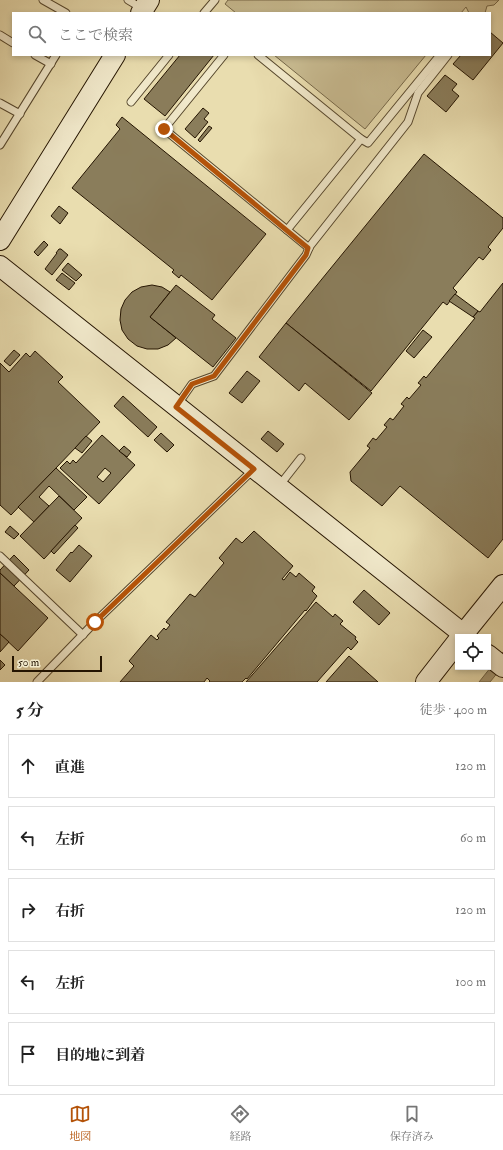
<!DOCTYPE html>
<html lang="ja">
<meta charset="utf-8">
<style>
:root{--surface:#fff;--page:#f2f2f2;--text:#222;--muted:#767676;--line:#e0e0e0;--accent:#b45309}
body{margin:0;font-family:"IM FELL Double Pica","Noto Serif JP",serif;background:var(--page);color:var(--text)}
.controls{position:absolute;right:12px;bottom:12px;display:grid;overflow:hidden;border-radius:0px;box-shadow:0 2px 6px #0003}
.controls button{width:36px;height:36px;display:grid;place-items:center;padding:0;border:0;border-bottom:1px solid var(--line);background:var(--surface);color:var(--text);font:20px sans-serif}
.scale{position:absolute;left:12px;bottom:10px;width:90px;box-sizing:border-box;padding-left:4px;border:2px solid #241401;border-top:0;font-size:11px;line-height:14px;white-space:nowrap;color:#241401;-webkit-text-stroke:3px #f1e9cb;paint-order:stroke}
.stop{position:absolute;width:12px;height:12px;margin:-9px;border:3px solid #b45309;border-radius:50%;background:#fff}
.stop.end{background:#b45309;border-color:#fff;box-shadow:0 1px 4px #0008}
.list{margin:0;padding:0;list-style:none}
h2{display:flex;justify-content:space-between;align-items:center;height:52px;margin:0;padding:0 16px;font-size:17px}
h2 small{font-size:13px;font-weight:400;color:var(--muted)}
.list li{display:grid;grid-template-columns:26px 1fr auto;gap:12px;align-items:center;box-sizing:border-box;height:64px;margin:0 8px 8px;padding:0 8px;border:1px solid var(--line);border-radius:0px}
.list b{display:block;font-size:15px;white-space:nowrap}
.list em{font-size:13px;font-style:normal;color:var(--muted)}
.icon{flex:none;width:22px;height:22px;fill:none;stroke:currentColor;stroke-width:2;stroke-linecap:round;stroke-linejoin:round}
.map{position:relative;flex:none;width:503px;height:682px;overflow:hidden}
.search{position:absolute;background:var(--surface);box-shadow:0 2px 6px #0003;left:12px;right:12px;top:12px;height:44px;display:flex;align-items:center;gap:10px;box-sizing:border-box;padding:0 14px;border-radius:0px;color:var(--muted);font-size:15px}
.sheet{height:412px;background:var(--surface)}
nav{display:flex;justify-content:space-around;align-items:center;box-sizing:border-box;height:56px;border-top:1px solid var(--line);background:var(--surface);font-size:11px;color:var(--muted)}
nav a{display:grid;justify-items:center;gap:2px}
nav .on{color:var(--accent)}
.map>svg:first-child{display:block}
.green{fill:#c8bb91;stroke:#766849}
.water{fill:#a69974;stroke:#726446}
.building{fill:#8a7d5b;stroke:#241401;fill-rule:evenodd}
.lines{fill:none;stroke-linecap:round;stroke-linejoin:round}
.lane-casing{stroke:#55462c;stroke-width:9}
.secondary-casing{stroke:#241401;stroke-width:22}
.lane{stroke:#f1e9cb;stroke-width:7}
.secondary{stroke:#f1e9cb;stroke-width:20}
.route{stroke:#b45309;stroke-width:5}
</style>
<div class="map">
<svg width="503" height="682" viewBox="0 0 503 682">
<rect width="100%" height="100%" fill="#e9ddaf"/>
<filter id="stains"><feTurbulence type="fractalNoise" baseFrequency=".005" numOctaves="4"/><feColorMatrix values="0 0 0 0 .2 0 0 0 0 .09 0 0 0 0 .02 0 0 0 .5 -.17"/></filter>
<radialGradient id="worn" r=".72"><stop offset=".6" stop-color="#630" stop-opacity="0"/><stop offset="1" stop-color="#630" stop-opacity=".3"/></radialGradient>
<g class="green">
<polygon points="228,0 499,0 494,5 487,6 485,13 469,13 466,7 461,13 236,13 225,4"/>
<polygon points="274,55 426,55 365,129"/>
</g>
<polygon class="water" points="503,652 503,666 490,682 479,682"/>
<g class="building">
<polygon points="490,32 503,43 473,80 453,64 461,55 490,55"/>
<polygon points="180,55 214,55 165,116 144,99"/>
<polygon points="445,75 457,84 452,90 459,96 446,112 427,96"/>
<polygon points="203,108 209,113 204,119 208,122 195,138 185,129"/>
<polygon points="122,117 266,234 212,300 181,275 179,278 172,272 174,270 72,188 120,129 116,125"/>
<polygon points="209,126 212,128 200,142 198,140"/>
<polygon points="424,154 503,218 503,228 488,247 491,250 483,260 479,257 453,288 457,292 447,305 443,302 371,391 286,323"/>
<polygon points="59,206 68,213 60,224 51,216"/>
<polygon points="44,241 48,245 38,256 34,252"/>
<polygon points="59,249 61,249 68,255 52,275 45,269 57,253 56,253"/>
<polygon points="68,263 82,275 76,281 62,270"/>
<polygon points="62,273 75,283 69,290 56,280"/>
<polygon points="503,283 503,539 488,558 400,486 382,506 351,481 350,472 370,448 367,446 373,438 376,440 387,427 384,425 390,418 393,420 404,406 401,404 407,397 409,399 421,385 418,383 424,376 426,378 475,318 473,317 478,311 480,312"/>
<polygon points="152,285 162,287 170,292 150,317 176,338 168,345 158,349 147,349 137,346 128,339 122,330 120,320 121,309 125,300 132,292 141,287"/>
<polygon points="176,285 215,315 212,319 236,338 213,367 150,317"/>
<polygon points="455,294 478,311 473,317 449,301"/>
<polygon points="286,323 372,393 349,420 305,383 299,391 259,357"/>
<polygon points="423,330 432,337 414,358 406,351"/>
<polygon points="14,350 20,355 10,366 4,361"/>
<polygon points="35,351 63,377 58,382 100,422 11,515 0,505 0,363 9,372 26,353 30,357"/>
<polygon points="247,371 260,381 242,403 229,393"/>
<polygon points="123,396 157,427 148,437 114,406"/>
<polygon points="268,431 284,444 277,452 261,439"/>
<polygon points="161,433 174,445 167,452 154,440"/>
<path d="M102,435l33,30 -36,39 -39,-36 7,-7 3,3 3,-4 3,3zM105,468l6,5 -8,9 -6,-5z"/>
<polygon points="86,436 92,441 82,453 75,448"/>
<polygon points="124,446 131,452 127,457 119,451"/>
<polygon points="56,468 87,497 74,510 49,486 39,497 49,506 34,522 18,507"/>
<polygon points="59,496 82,518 44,559 20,536"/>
<polygon points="75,525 78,528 54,554 51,551"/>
<polygon points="10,526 19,534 14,539 5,532"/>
<polygon points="254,531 293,566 282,579 284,580 290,572 296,577 299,573 315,587 312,591 317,596 306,611 305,610 247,679 246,678 242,682 209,682 210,681 207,678 204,682 120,682 134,666 129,661 151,635 157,640 159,638 157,636 164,628 166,630 170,625 166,622 190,594 195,597 224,563 219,558 236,538 242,543"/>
<polygon points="79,545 92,556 70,582 56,570 71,552 72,553"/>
<polygon points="14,555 29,570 14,586 0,573 0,570"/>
<polygon points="0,573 48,618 18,651 0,634"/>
<polygon points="364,590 390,613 379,625 353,602"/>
<polygon points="316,602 333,617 335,614 343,621 340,624 356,637 355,639 358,642 351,650 348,647 317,682 246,682"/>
<polygon points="0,634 9,642 0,652"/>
<polygon points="349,656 378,682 326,682"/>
<polygon points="0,660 5,665 0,670"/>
</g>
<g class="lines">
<g class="lane-casing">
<g id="lane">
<polyline points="43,0 66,13"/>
<polyline points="128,0 143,9"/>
<polyline points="204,13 215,0"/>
<polyline points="0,35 13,43"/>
<polyline points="35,55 51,64"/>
<polyline points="224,55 164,129 309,248"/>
<polyline points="258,55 361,139 368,143 440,55"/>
<polyline points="131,102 169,55"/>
<polyline points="0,103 20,114"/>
<polyline points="0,145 56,55"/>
<polyline points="287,230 361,139"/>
<polyline points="178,404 192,384 214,376 306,255 310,246 408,122 418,93 448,55"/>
<polyline points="279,486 301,458"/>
<polyline points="0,556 83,635"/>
<polyline points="37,682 95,622 254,469"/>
</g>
</g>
<g class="secondary-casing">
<g id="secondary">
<polyline points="141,13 149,0"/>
<polyline points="0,240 115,55"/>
<polyline points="0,266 467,637"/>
<polyline points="461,637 503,585"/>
<polyline points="488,655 503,667"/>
<polyline points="426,682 458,641"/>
</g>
</g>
<use href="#lane" class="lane"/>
<use href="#secondary" class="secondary"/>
</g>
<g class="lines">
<polyline class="route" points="95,622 254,469 176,407 192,384 214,376 306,255 308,248 164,129"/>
</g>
<rect width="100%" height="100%" filter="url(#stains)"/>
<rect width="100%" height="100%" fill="url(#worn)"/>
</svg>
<div class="controls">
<button><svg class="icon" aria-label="locate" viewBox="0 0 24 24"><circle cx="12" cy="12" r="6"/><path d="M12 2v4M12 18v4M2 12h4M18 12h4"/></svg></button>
</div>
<div class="scale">50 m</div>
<div class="stop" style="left:95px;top:622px"></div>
<div class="stop end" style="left:164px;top:129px"></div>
<div class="search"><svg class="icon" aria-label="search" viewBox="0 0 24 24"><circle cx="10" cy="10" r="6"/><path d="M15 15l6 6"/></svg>ここで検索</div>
</div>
<section class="sheet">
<h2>5 分<small>徒歩 · 400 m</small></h2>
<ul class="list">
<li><svg class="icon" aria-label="ahead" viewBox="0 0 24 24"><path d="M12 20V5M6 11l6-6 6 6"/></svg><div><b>直進</b></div><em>120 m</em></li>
<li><svg class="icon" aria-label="left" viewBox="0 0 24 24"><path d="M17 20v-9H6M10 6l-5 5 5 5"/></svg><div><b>左折</b></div><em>60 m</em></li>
<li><svg class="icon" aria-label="right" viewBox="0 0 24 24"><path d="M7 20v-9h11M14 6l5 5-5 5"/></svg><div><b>右折</b></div><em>120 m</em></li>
<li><svg class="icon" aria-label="left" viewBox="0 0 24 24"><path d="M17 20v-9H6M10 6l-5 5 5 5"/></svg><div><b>左折</b></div><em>100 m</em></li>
<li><svg class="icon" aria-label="arrive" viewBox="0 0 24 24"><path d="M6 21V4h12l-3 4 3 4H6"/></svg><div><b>目的地に到着</b></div></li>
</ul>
</section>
<nav>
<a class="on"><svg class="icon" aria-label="map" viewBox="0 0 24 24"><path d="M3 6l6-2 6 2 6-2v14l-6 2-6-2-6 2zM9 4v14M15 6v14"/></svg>地図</a>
<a><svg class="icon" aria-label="directions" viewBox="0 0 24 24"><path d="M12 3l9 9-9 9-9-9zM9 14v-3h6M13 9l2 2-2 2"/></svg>経路</a>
<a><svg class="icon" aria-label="saved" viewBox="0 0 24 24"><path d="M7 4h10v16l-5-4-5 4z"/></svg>保存済み</a>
</nav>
